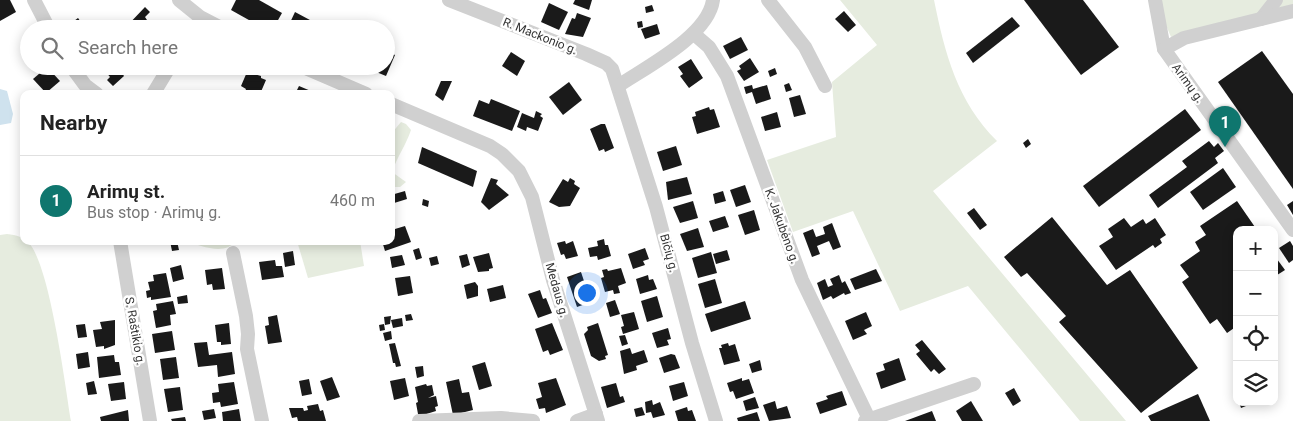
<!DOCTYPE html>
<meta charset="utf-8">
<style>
:root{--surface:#fff;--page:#f6f6f6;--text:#222;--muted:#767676;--line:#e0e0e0;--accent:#0f766e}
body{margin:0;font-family:Roboto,sans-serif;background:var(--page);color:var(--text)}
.controls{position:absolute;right:15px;bottom:15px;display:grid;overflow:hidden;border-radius:10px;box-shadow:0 2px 12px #0003}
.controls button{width:45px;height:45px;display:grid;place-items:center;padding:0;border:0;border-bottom:1px solid var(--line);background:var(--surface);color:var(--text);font:25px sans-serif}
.you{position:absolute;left:586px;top:292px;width:18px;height:18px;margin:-12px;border:4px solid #fff;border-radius:50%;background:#1a73e8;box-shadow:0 0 0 8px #1a73e833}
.badge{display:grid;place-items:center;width:32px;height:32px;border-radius:50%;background:var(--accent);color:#fff;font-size:16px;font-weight:700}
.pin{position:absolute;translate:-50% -41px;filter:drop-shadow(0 1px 2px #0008)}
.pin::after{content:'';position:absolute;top:26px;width:18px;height:15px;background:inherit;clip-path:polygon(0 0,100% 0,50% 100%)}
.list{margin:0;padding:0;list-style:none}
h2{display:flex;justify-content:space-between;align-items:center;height:65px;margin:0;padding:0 20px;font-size:21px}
h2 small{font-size:16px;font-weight:400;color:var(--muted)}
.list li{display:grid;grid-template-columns:32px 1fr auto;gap:15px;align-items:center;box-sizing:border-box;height:90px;padding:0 20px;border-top:1px solid var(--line)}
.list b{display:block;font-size:19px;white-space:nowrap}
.list p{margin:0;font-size:16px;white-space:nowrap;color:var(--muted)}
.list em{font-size:16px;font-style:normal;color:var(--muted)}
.icon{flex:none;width:28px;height:28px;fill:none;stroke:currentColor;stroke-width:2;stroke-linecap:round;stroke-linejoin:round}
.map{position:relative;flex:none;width:1293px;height:421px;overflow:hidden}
.search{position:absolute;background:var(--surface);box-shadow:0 2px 12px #0003;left:20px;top:20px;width:375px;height:55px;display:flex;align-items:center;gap:12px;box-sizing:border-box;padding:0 18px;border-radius:28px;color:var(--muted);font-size:19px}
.panel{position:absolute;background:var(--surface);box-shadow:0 2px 12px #0003;left:20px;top:90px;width:375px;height:155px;border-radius:10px}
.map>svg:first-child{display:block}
.green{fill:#e6ecdf}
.water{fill:#cfe2ee}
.building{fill:#1a1a1a}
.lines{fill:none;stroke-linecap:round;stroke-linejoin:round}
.minor{stroke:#d0d0d0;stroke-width:14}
.labels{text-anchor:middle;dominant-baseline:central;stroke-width:5;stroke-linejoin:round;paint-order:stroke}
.street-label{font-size:12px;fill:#333;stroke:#fff}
</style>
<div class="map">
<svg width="1293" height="421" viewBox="0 0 1293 421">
<rect width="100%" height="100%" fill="#fff"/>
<g class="green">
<path d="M840,0h94c11,54 23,101 63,141l-64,50 193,230h-46l-112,-135 -68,25 -47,-100 -60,21 -26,-72 69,-23 -4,-55 45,-37z"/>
<polygon points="1160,0 1293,0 1293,6 1171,37 1162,16"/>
<path d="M401,122l5,2 5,6c-5,15 -14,27 -19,42l14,10 -6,5h-9v-53z"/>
<path d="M7,234c10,1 16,3 22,9 21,24 36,141 42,178h-71v-186z"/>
<path d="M186,241h49c-9,15 -35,5 -49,0z"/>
<polygon points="297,241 360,241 364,266 308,278"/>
</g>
<polygon class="water" points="0,89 7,91 13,114 11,123 0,125"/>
<g class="building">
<polygon points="0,0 10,0 16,12 0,21"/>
<polygon points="236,0 259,0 282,13 273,29 265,29 231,10"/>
<polygon points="575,0 592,0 589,10 573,4"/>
<polygon points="1024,0 1083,0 1119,47 1081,75"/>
<polygon points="549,3 568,12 559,30 541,22"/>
<polygon points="652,5 654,11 646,13 645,7"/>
<polygon points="145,7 150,12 145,17 153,29 128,29 126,27"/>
<polygon points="844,11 856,25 848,32 835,19"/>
<polygon points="295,12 323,27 324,24 333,29 287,29"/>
<polygon points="577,13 591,18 583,37 565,34 572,18 575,19"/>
<polygon points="1012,17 1020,26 973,63 966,53"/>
<polygon points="78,18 86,29 67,29 66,27"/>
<polygon points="642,21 643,27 638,28 637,22"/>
<polygon points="657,24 660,34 645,39 641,29"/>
<polygon points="741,37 748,50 730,59 723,46"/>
<polygon points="386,51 395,55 386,76 369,69 371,66 386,66"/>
<polygon points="1262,51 1293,94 1293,189 1218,82"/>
<polygon points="511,52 525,61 517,76 502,66"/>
<polygon points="750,58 759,72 744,81 737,71 741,69 739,66"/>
<polygon points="691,59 703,78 689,88 680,76 683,74 678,67"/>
<polygon points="109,66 125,66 127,69 122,73 124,76 113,86 107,80 110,77 104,70"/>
<polygon points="189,66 203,66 200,73 188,68"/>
<polygon points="47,67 60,81 46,93 33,79"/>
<polygon points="775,68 777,74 770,77 768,71"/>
<polygon points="247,72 261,76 261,78 266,80 260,94 244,94 246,89 241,86"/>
<polygon points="441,81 452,81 443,101 435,95"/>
<polygon points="569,82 582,100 563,115 549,97"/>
<polygon points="789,83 792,90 786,92 784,85"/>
<polygon points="752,85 753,89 767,85 771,99 756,104 752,92 746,94 744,87"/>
<polygon points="299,86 318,94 295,94"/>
<polygon points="800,95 806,114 794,117 789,98"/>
<polygon points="491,99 520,111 512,131 473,116 479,100 489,104"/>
<polygon points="709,107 710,110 714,109 720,127 697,134 692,117 696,116 695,112"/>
<polygon points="1185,109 1201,130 1099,207 1083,186"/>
<polygon points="536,111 542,114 540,116 543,118 538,131 527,127 526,131 517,127 522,113 534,118"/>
<polygon points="777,112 781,127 765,131 761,117"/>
<polygon points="601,124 605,124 614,148 605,152 604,149 599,151 590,129"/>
<polygon points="1028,139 1031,144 1026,148 1023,143"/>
<polygon points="1209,141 1214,147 1218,143 1224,151 1215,158 1218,163 1158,208 1149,195 1187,167 1182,161"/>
<polygon points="676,146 682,165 663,171 657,152"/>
<polygon points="422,147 477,171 473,187 418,163"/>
<polygon points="1223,168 1236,187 1203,210 1190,192"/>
<polygon points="687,177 692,194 668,200 666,182"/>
<polygon points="491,178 498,180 496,184 509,195 489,210 481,202"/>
<polygon points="570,178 575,181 574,184 580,188 570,206 559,207 549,202 563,179 568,182"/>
<polygon points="745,185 751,202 736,207 730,190"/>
<polygon points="405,191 407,199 391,204 391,195"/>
<polygon points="723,191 726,201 715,204 713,194"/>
<polygon points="423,199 429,201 428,207 422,205"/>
<polygon points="693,201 698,218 680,223 673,207"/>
<polygon points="1237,201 1257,230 1237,230 1237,326 1227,333 1217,319 1210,324 1182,282 1189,277 1180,265 1200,251 1195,242 1206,235 1200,226"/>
<polygon points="1293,201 1293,215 1287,205"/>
<polygon points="974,208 987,225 980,230 967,213"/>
<polygon points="754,210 760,230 745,235 738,215"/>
<polygon points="725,216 729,227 713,232 709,221"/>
<polygon points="1052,217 1107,285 1130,270 1198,368 1141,413 1059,322 1066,316 1027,273 1021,277 1004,257"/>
<polygon points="1124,218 1131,227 1143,219 1146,224 1155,218 1166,235 1160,239 1162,243 1155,248 1153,245 1116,270 1099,246 1113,237 1108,229"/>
<polygon points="392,221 395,229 405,226 411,242 385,251 382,241 391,241"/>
<polygon points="832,223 841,247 833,250 829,241 817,246 820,254 812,257 803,233 813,229 816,237 825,234 823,227"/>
<polygon points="698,228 704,247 687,251 680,234"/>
<polygon points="604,239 605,245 608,245 611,256 598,260 597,256 590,257 588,248 598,246 597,241"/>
<polygon points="70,241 88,241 88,242 73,244"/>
<polygon points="170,241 177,241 179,250 172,251"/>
<polygon points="565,241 566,244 573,241 578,256 566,259 564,254 561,255 557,243"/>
<polygon points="1290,241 1293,246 1293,260 1289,263 1279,248"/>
<polygon points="419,248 422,258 416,260 413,250"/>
<polygon points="645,248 649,259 643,261 645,265 633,269 628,254"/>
<polygon points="727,250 730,260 716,264 713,254"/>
<polygon points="293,251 295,265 285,267 283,253"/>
<polygon points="711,252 717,273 698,278 692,258"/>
<polygon points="489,253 493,268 489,269 489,271 478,272 473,257"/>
<polygon points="467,254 470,265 462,268 459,256"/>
<polygon points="402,255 405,265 392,268 390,257"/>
<polygon points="1274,255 1285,270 1274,277"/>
<polygon points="437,256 439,264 431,266 429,258"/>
<polygon points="275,260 276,266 282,266 284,277 262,280 259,262"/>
<polygon points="181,265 184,279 173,282 170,268"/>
<polygon points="222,268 225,289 213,290 212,284 207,285 205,270"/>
<polygon points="621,268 626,283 618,286 620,293 614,294 613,290 605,292 601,278 604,277 602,270 607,269 608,271"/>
<polygon points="876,269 882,281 855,290 850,279"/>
<polygon points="581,272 591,302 577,307 567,277"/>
<polygon points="166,273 171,297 151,300 151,297 147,298 146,291 150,290 148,282 154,281 153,275"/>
<polygon points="648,275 649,280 653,279 657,289 640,294 636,279"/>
<polygon points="839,275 842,283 845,281 851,293 845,295 844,293 833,299 831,296 823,300 817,283 825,279 828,287 833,285 830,279"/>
<polygon points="410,276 413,293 398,296 395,278"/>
<polygon points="715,279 722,303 705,308 698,284"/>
<polygon points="475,282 478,286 478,296 467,299 464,285"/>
<polygon points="503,285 506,298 490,302 487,289"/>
<polygon points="540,290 543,299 546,298 552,313 538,318 528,294"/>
<polygon points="187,295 188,303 178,304 177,297"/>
<polygon points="657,296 663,317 647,322 641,301"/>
<polygon points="615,300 620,314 610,317 606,303"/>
<polygon points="173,301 176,314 170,315 171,325 156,328 153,311 157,310 156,304"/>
<polygon points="745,301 751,319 711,332 705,314"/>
<polygon points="634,312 639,329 623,334 621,327 624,326 621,315"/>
<polygon points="866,312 872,326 864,330 867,334 853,340 845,321"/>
<polygon points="411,314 413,320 406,321 405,315"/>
<polygon points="277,315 282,342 268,344 265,326 269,325 268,317"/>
<polygon points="391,316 390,324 385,325 384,317"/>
<polygon points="402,318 403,326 393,328 391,320"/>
<polygon points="115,320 115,345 104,349 104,346 96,347 93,330 102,329 100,322"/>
<polygon points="229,323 231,344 221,345 221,342 217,342 215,325"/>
<polygon points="552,323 563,350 550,355 548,350 543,352 535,329"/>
<polygon points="598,323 608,355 605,356 606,359 599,361 591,356 584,334 588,330 587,327"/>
<polygon points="85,324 87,337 78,338 76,325"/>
<polygon points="384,324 385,330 380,331 379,325"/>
<polygon points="668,328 671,339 667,340 669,345 657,348 652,333"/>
<polygon points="172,331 175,350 155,353 152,334"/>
<polygon points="391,331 392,339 385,341 383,333"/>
<polygon points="625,335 628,344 622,346 619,336"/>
<polygon points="922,340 946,369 939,374 934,369 931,372 916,354 920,351 915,345"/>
<polygon points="207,342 209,355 232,352 235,374 218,377 217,365 198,367 194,343"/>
<polygon points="395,343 401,366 396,367 395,363 393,363 389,344"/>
<polygon points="728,343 729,346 735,344 740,361 724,365 719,348 722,348 721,345"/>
<polygon points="630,348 632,354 644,350 648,362 636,366 637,370 624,374 620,351"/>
<polygon points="88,352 90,367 78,369 76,354"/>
<polygon points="671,354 675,355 680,368 664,373 659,358"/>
<polygon points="114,355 115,362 119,362 121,375 99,378 97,357"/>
<polygon points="176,357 179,378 163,380 160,359"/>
<polygon points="899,358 906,380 881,389 876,373 885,370 883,364"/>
<polygon points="760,360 762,370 752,373 749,364"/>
<polygon points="485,362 492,386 479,390 472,366"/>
<polygon points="423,366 424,376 417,378 415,367"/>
<polygon points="332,377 340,397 327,401 320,381"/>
<polygon points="405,378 409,396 394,400 390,381"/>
<polygon points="556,378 566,405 546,413 545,408 539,409 536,399 542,397 538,383"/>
<polygon points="742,378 742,381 749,379 754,393 736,399 733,391 730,392 727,383"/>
<polygon points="309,379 312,394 302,396 299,381"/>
<polygon points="459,379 462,393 469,392 473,410 453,415 446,382"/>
<polygon points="94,381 97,394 88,395 86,383"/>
<polygon points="124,382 126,399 111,401 108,384"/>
<polygon points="234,382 238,404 221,407 220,402 213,403 212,393 219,392 218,384"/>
<polygon points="684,382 688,396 673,401 669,386"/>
<polygon points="616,383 620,397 623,396 625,402 607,408 601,387"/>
<polygon points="426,384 427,386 432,385 434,395 428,398 436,396 438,406 435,407 436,411 420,416 418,414 416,403 418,402 415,387"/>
<polygon points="180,387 183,410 168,412 164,389"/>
<polygon points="1014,388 1021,401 1013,406 1005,393"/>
<polygon points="842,391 847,405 820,414 816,403 828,399 826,396"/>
<polygon points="1198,394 1210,421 1151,421 1148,416"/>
<polygon points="755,397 759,408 746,411 743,401"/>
<polygon points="652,400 653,405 660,402 665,415 653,418 651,412 646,413 645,402"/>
<polygon points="775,401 777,409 787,406 791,418 769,421 763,405"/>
<polygon points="971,401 983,421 962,421 956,411"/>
<polygon points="1239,402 1256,402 1241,408"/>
<polygon points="318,404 320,411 323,410 326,421 298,421 297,417 292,418 289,408 303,408 304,411 308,410 307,406"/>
<polygon points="642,407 645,415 636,417 634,409"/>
<polygon points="687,407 688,411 692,410 696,421 678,421 675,411"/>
<polygon points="214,409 216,418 204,420 202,411"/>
<polygon points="239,409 241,421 223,421 222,412"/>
<polygon points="128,410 129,421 101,421 100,417"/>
<polygon points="932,411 936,421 905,421"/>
<polygon points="757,412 760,421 738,421 737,418"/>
<polygon points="185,417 186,421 172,421 171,419"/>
</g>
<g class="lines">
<g class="minor">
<polyline points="34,0 49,29"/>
<polyline points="179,0 200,17 223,29"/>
<polyline points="449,0 586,54 606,63 612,69 656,207 692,343 716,421"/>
<polyline points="768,0 805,47 825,86"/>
<polyline points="1155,0 1164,49 1293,230"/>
<polyline points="1261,19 1276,0"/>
<polyline points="694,34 709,47 727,76 802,280 870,421"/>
<polyline points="1164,49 1184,38 1293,11"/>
<polyline points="71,66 85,85 97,94"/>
<polyline points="301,66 366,94"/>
<path d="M618,86c28,-19 90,-50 95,-86"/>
<polyline points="153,94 170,66"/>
<polyline points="391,104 490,146 502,154 519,171 532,197 553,280 598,421"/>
<polyline points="120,241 150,421"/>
<polyline points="233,253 246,316 248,334 247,349 262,421"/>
<polyline points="419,421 501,418 533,421"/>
<polyline points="577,421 596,414"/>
<polyline points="865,421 974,384"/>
</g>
</g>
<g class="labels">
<g class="street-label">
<text transform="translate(540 36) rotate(22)">R. Mackonio g.</text>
<text transform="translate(1188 83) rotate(54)">Arimų g.</text>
<text transform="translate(782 226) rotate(70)">K. Jakubėno g.</text>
<text transform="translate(669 253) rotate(75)">Bičių g.</text>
<text transform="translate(557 290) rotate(74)">Medaus g.</text>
<text transform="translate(135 331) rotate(80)">S. Raštikio g.</text>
</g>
</g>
</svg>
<div class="controls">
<button>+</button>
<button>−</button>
<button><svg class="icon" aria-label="locate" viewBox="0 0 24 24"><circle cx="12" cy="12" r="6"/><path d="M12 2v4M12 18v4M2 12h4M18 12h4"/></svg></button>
<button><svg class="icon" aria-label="layers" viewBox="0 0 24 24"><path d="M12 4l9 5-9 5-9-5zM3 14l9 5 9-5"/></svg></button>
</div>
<div class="you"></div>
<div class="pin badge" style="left:1225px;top:147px">1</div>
<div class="search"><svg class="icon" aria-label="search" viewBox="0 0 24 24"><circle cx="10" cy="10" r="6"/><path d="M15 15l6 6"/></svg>Search here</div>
<section class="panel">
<h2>Nearby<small></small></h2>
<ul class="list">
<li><span class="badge">1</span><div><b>Arimų st.</b><p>Bus stop · Arimų g.</p></div><em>460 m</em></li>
</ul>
</section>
</div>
